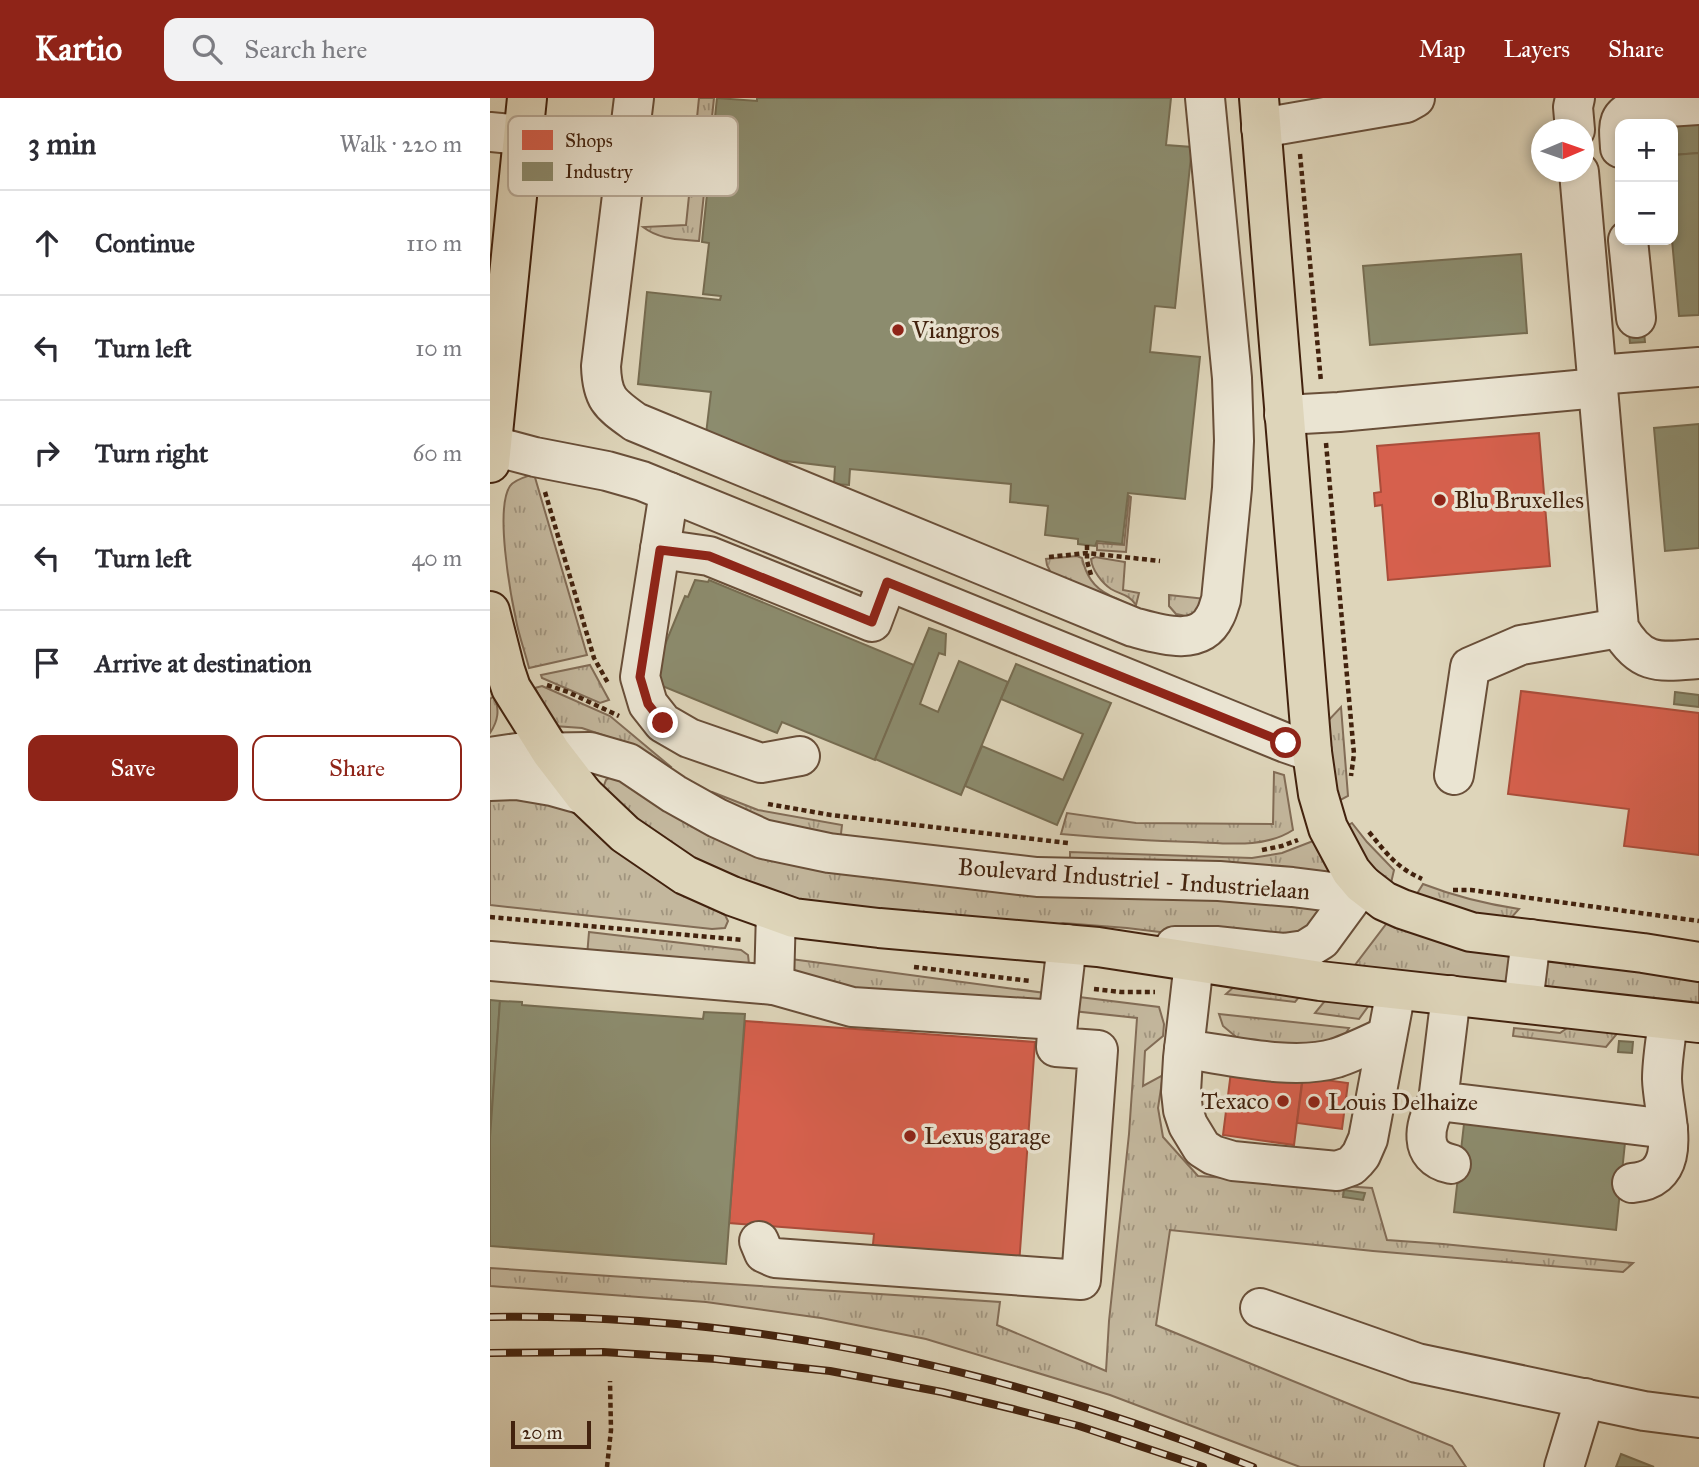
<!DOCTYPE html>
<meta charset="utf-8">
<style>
:root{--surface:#fff;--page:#f2f2f3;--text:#2b2b33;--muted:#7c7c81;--line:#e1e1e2;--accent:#8f2418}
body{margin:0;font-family:"IM FELL Great Primer",serif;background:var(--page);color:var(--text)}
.controls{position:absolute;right:21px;top:21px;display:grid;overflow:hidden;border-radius:14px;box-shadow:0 4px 10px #0003}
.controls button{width:63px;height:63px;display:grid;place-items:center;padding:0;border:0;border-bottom:2px solid var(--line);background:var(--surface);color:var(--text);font:35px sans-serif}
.compass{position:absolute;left:1041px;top:21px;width:63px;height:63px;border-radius:50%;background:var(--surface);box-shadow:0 4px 10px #0003;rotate:88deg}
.scale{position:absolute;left:21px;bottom:18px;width:80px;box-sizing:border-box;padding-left:7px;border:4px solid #42220e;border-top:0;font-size:19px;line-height:24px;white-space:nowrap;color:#42220e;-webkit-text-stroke:5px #eae4d2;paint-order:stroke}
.stop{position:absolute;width:21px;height:21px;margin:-16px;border:5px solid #8f2418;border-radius:50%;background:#fff}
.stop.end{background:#8f2418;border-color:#fff;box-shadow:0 2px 7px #0008}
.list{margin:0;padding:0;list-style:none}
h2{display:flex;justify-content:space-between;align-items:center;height:91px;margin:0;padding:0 28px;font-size:30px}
h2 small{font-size:23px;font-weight:400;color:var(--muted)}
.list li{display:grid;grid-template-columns:46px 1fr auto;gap:21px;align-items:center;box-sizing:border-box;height:105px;padding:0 28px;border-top:2px solid var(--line)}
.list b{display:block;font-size:26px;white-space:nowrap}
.list em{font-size:23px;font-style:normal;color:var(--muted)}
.actions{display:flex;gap:14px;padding:21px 28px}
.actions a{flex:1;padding:16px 0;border:2px solid var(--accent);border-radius:14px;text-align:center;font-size:24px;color:var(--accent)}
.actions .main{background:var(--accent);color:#fff}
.icon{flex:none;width:38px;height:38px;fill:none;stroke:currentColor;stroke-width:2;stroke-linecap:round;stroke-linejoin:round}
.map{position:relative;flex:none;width:1209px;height:1369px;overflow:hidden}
header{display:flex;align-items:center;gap:42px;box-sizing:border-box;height:98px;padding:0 35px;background:var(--accent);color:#fff}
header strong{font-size:33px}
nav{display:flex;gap:38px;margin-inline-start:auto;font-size:24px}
.search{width:490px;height:63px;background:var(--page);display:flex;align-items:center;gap:18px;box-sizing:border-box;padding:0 24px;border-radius:14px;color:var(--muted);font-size:26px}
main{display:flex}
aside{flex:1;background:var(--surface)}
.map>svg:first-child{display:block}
.grass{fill:url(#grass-tufts);stroke:#826c56;stroke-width:2}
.shops{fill:#d6604d;stroke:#aa4d3a;stroke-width:2}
.industry{fill:#8c8c6e;stroke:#766c51;stroke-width:2}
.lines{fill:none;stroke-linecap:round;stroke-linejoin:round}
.minor-casing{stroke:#694f39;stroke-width:42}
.highway-casing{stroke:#42220e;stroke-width:42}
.path{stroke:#42220e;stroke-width:4.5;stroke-dasharray:5 3.5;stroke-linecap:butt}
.minor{stroke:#eae4d2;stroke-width:38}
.highway{stroke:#ded5ba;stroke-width:38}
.rail-casing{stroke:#42220e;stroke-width:8}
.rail{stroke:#eae4d2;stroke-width:5;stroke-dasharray:16;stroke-linecap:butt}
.route{stroke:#8f2418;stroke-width:9}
.poi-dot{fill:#8f2418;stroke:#eae4d2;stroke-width:2.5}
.labels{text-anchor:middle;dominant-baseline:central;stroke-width:7;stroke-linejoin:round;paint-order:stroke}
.poi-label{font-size:24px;fill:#42220e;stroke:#eae4d2;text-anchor:start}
.street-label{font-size:24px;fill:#42220e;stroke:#eae4d2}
.key{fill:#eae4d2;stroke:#b8aa97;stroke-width:2}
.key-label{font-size:19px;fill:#42220e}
</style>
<header>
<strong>Kartio</strong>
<div class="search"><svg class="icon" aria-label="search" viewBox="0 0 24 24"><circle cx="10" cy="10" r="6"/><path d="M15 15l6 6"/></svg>Search here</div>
<nav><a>Map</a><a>Layers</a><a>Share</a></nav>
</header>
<main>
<aside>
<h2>3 min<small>Walk · 220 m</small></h2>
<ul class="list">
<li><svg class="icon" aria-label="ahead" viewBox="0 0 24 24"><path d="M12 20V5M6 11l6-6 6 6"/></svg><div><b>Continue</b></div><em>110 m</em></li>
<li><svg class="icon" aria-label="left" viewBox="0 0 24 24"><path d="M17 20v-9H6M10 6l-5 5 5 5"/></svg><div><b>Turn left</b></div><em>10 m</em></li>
<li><svg class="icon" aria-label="right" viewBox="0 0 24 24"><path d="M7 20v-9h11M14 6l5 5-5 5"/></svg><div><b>Turn right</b></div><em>60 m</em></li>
<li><svg class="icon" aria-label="left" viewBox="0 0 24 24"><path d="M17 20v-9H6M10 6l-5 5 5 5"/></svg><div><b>Turn left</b></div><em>40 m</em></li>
<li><svg class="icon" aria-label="arrive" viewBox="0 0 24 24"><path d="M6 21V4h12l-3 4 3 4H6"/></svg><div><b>Arrive at destination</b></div></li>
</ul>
<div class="actions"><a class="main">Save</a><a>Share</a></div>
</aside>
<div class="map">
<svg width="1209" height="1369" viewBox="0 0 1209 1369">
<defs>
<pattern id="grass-tufts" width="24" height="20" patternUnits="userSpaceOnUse" patternTransform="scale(1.75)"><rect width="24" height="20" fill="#c3b79d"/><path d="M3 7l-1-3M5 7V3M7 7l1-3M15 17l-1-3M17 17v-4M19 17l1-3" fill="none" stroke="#a0947e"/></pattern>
</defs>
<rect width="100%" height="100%" fill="#ded5ba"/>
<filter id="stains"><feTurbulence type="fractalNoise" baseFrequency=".00286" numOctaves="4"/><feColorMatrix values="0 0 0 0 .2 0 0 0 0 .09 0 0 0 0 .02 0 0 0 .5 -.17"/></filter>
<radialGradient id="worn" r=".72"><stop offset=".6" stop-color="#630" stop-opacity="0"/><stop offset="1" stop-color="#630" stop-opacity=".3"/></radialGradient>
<g class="grass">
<path d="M209,0h15l-15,143c-20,-2 -39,-1 -56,-14l43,-2z"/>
<path d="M44,376l53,181 -58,13c-4,-16 -10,-32 -13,-48 -6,-28 -21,-112 -6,-134 5,-7 16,-9 24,-12z"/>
<polygon points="639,398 641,399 636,454 607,452 607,445 634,447"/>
<path d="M587,458l5,2c4,17 11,29 27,37 7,4 14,5 20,11l-77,-31 -5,-10 -1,-6z"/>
<path d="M605,459l30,5 -2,28 16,3 -3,12c-7,-11 -15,-10 -25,-16 -9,-6 -19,-19 -20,-30z"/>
<polygon points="679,497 716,501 701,519 686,516 679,508"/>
<polygon points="100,567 119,602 110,605 52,580 51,577"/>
<polygon points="52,588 120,618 181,669 178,673 133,644 92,630 64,628 45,590"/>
<path d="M4,598c6,14 4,25 -4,37v-34z"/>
<polygon points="851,609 858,698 843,706 835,626"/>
<path d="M784,674l10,3 9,55c-29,19 -68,13 -101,12 -44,-1 -87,-4 -131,-8l6,-21 69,10 137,1z"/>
<polygon points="122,678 214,725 831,802 833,813 804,843 719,840 637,830 573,825 546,832 287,801 174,746 119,698 113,690 116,682"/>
<polygon points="0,693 67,700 213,805 235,817 238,823 235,830 222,831 0,807"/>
<polygon points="222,694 268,712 352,727 350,744 289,731 218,700"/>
<polygon points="862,725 877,744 904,772 901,785 881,770 852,731"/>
<polygon points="823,743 837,766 839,775 580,768 580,754 762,760 792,755"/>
<path d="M933,786c31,12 63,20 96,25l-8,9 -44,-5 -52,-16z"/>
<path d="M900,821l117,32c8,14 6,22 -4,34l-151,-16z"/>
<polygon points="99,834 251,852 258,857 259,866 97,858"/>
<polygon points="1055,858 1209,880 1209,910 1053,892"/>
<polygon points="301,861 555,895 555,898 528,914 369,901 303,873"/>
<polygon points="746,887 810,898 805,904 736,896"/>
<polygon points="581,898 669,909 674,926 673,938 655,953 653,988 673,977 668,1010 673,1039 708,1078 882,1090 897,1142 953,1146 1143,1165 1133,1174 883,1153 680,1132 666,1227 962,1348 976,1369 810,1369 620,1297 436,1241 331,1220 216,1204 0,1188 0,1170 510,1204 507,1227 616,1273 619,1223 639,1036 647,920 583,913"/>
<polygon points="838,899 882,903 869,921 825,915"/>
<polygon points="729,916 859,930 853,940 822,954 757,948 733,928"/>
<polygon points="1083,926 1130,932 1116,949 1023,938 1024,930 1070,935"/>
</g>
<g class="shops">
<polygon points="1049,335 1060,468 898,482 892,407 885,408 884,395 891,394 887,348"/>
<polygon points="1031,593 1209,615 1209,757 1134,748 1139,711 1018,696"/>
<polygon points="255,923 545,944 529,1167 382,1156 384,1136 239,1125"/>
<polygon points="744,950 815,959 804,1047 733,1037"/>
<polygon points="813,979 858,985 852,1031 807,1025"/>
</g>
<g class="industry">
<polygon points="227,0 267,3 267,0 681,0 676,47 702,49 685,210 665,208 660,254 710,259 695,401 638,395 632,446 607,443 605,448 588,446 588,441 555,437 558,408 520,404 521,386 360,371 359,387 344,386 345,369 279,361 216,336 221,294 148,286 157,194 230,202 231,198 213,196 219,145 212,144"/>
<polygon points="1209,24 1209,55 1183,57 1183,27"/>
<polygon points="1209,55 1209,217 1189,218 1182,142 1183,57"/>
<polygon points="1031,156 1037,235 880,247 873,168"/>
<polygon points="1154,234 1155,244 1140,245 1139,235"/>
<polygon points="1209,326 1209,450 1175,453 1164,330"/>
<polygon points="205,482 218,484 219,482 424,567 385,662 292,624 287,635 160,583 195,498 198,499"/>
<polygon points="439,530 456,536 455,557 449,555 430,606 448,614 469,563 518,584 471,697 385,661"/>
<polygon points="526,566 621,605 567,727 475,688 492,648 573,682 593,636 511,601"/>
<polygon points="1185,594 1209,597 1209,609 1184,606"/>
<polygon points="0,902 10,903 0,1039"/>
<polygon points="10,903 32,904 32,907 213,921 214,914 255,916 236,1166 0,1148 0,1039"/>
<polygon points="1129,943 1143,944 1142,955 1128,954"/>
<polygon points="975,1017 1136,1035 1126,1132 964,1114"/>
<polygon points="854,1092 875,1095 873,1102 853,1099"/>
<polygon points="1131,1356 1164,1369 1126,1369"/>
</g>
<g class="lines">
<g class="minor-casing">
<g id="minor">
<path d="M144,0l-33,268c1,33 9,38 34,56l498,205c26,7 67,21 82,-11 3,-5 4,-11 6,-16l11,-112 2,-47 -2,-63 -27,-280"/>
<polyline points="1085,0 1083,9 1085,32"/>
<polyline points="771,30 916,5 925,0"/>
<polyline points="0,34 33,37"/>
<path d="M1130,50c-1,-20 -5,-33 17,-39l62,-4"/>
<path d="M1089,74l40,456c22,38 40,34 80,31"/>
<polyline points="1138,142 1146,220"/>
<polyline points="1107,277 1209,269"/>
<polyline points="794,317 849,314 1108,290"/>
<polyline points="0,347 45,359 117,373 152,383 796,645 822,654"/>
<polyline points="179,394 150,579 158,606 173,625 199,640 271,665 310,658"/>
<polyline points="170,451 219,458 382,524 397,484"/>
<polyline points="0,659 27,655 100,654 138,665 184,696 227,720 273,741 339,755 547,779 729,783 802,789 842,794 872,786"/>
<polyline points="964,677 980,569 1031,547 1129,530"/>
<polyline points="0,683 27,682 62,688 94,697"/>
<polyline points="685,848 726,848 794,855 815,852 831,842 872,786"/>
<polyline points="0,863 284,887 286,814"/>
<polyline points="704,864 693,960 691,994 693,1012 698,1027 712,1050 723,1057 743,1063 847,1073 861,1068 866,1063 871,1057 878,1041 906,892"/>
<polyline points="284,887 362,909 568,922 577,846"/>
<polyline points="961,897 948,1003 1178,1031"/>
<polyline points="1033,905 1041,841"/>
<path d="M694,951c45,6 109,22 152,9 18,-6 34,-14 51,-22"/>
<path d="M948,1003c-14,23 -21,56 13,63"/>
<path d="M1142,1085c56,-5 31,-67 30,-104 0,-19 4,-40 6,-59"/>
<polyline points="269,1143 274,1155 285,1160 591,1182 608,952 566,949 568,922"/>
<polyline points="770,1210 927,1265 1154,1313 1209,1320"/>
<polyline points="1074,1369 1095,1300"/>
</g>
</g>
<g class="highway-casing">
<g id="highway">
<polyline points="769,0 822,654 828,696 838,730 861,773 872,786 894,803 912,811 981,834 1153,855 1209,864"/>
<polyline points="0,365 37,0"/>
<polyline points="0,513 15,572 21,590 61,654 94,697 135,736 195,777 242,798 304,820 389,830 608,849 830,883 1209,925"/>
</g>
</g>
<g class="path">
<polyline points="810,56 831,284"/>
<polyline points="836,345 864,656 861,678"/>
<polyline points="55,394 104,560 118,585"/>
<polyline points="597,447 597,463 601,477"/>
<polyline points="559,459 597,455 670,463"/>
<polyline points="57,587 78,594 129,618"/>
<polyline points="278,706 341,717 578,745"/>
<path d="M879,734c18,22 27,35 53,47"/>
<polyline points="772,752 792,748 808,742"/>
<polyline points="963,792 981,792 1209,823"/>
<polyline points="0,819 253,842"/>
<polyline points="424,869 540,883"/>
<polyline points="604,891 631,894 665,894"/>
<polyline points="117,1369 121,1332 120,1283"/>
</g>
<use href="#minor" class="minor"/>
<use href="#highway" class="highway"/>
<g class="rail-casing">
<g id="rail">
<path d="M0,1219c262,-4 520,53 763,150"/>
<polyline points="0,1255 113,1254 226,1261 340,1273 452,1294 523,1311 589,1328 713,1369"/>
</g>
</g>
<use href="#rail" class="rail"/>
</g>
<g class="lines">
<polyline class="route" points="173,625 158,606 150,579 170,452 219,458 382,524 397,484 796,645"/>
</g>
<g class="poi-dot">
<circle cx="408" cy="232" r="7"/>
<circle cx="950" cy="402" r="7"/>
<circle cx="793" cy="1003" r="7"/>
<circle cx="824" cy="1004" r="7"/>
<circle cx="420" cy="1038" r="7"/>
</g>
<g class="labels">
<g class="poi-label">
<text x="422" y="232">Viangros</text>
<text x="964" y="402">Blu Bruxelles</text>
<text x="779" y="1003" text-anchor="end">Texaco</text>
<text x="838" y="1004">Louis Delhaize</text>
<text x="434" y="1038">Lexus garage</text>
</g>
<g class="street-label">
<text transform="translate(644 781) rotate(4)">Boulevard Industriel - Industrielaan</text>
</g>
</g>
<rect x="18" y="18" width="230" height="80" rx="10" class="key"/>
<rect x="32" y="32" width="31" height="20" fill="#d6604d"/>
<rect x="32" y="64" width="31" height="19" fill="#8c8c6e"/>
<g class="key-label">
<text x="75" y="49">Shops</text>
<text x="75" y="80">Industry</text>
</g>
<rect width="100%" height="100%" filter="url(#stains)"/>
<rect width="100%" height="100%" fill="url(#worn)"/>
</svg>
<div class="controls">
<button>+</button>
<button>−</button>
</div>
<svg class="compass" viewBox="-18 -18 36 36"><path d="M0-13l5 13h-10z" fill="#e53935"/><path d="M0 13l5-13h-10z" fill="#7c7c81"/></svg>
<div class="scale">20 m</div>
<div class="stop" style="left:796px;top:645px"></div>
<div class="stop end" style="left:173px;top:625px"></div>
</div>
</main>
